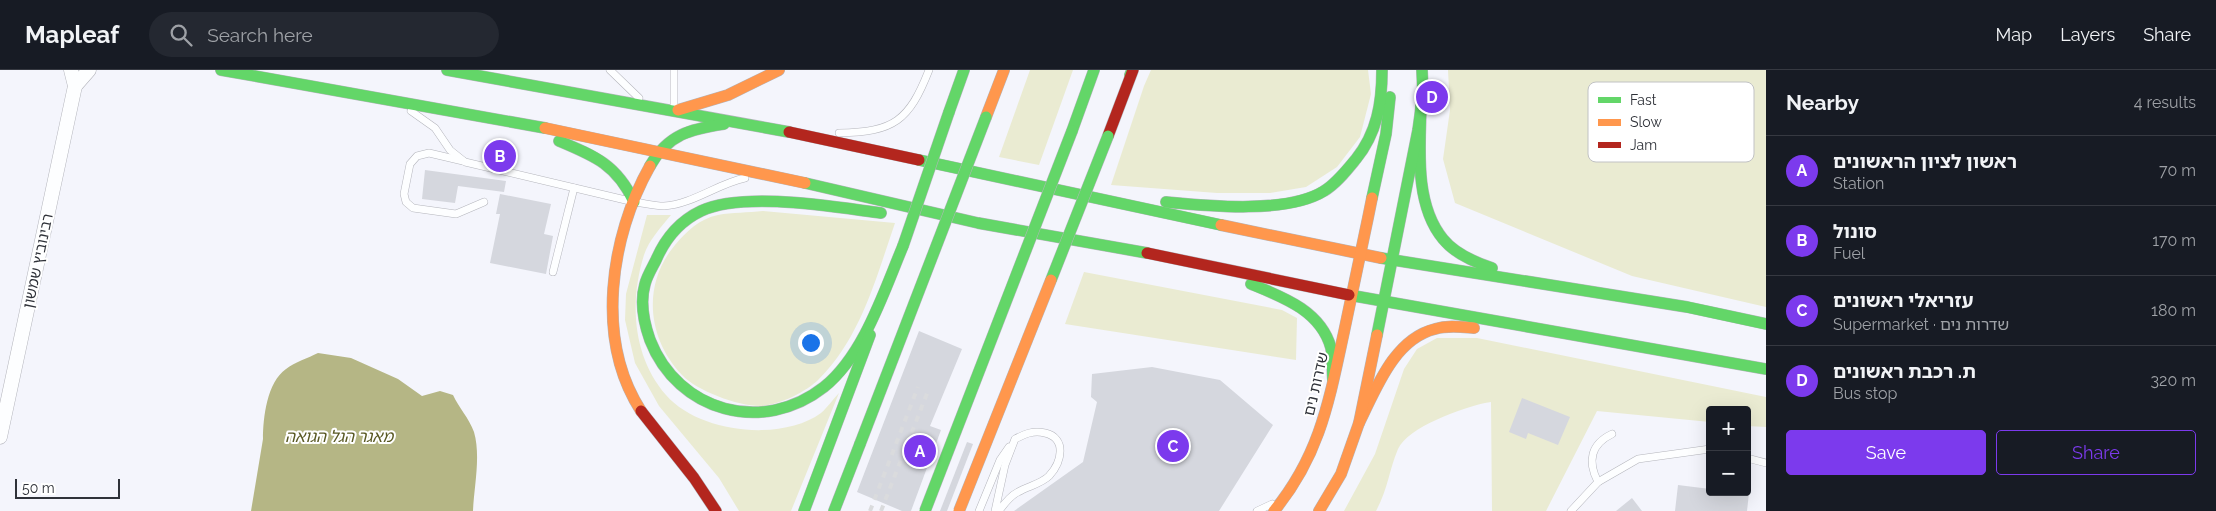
<!DOCTYPE html>
<meta charset="utf-8">
<style>
:root{--surface:#171b24;--page:#242831;--text:#f1f3f6;--muted:#9ea1a6;--line:#363941;--accent:#7c3aed}
body{margin:0;font-family:Raleway,"Noto Sans Hebrew",sans-serif;background:var(--page);color:var(--text)}
.controls{position:absolute;right:15px;bottom:15px;display:grid;overflow:hidden;border-radius:5px;box-shadow:0 5px 20px #0002}
.controls button{width:45px;height:45px;display:grid;place-items:center;padding:0;border:0;border-bottom:1px solid var(--line);background:var(--surface);color:var(--text);font:25px sans-serif}
.scale{position:absolute;left:15px;bottom:12px;width:105px;box-sizing:border-box;padding-left:5px;border:2px solid #2f3239;border-top:0;font-size:14px;line-height:18px;white-space:nowrap;color:#2f3239;-webkit-text-stroke:4px #fff;paint-order:stroke}
.you{position:absolute;left:810px;top:272px;width:18px;height:18px;margin:-12px;border:4px solid #fff;border-radius:50%;background:#1a73e8;box-shadow:0 0 0 8px #1a73e833}
.badge{display:grid;place-items:center;width:32px;height:32px;border-radius:50%;background:var(--accent);color:#fff;font-size:16px;font-weight:700}
.pin{position:absolute;translate:-50% -50%;border:2px solid #fff;box-shadow:0 1px 5px #0006}
.list{margin:0;padding:0;list-style:none}
h2{display:flex;justify-content:space-between;align-items:center;height:65px;margin:0;padding:0 20px;font-size:21px}
h2 small{font-size:16px;font-weight:400;color:var(--muted)}
.list li{display:grid;grid-template-columns:32px 1fr auto;gap:15px;align-items:center;box-sizing:border-box;height:70px;padding:0 20px;border-top:1px solid var(--line)}
.list b{display:block;font-size:19px;white-space:nowrap}
.list p{margin:0;font-size:16px;white-space:nowrap;color:var(--muted)}
.list em{font-size:16px;font-style:normal;color:var(--muted)}
.actions{display:flex;gap:10px;padding:15px 20px}
.actions a{flex:1;padding:11px 0;border:1px solid var(--accent);border-radius:5px;text-align:center;font-size:18px;color:var(--accent)}
.actions .main{background:var(--accent);color:#fff}
.icon{flex:none;width:28px;height:28px;fill:none;stroke:currentColor;stroke-width:2;stroke-linecap:round;stroke-linejoin:round}
.map{position:relative;flex:none;width:1766px;height:441px;overflow:hidden}
header{display:flex;align-items:center;gap:30px;box-sizing:border-box;height:70px;padding:0 25px;background:var(--surface);border-bottom:1px solid var(--line)}
header strong{font-size:24px}
nav{display:flex;gap:28px;margin-inline-start:auto;font-size:18px}
.search{width:350px;height:45px;background:var(--page);display:flex;align-items:center;gap:12px;box-sizing:border-box;padding:0 18px;border-radius:28px;color:var(--muted);font-size:19px}
main{display:flex}
aside{flex:1;background:var(--surface)}
.map>svg:first-child{display:block}
.green{fill:#eaebd2}
.water{fill:#b5b685}
.building{fill:#d5d7de}
.lines{fill:none;stroke-linecap:round;stroke-linejoin:round}
.lane-casing{stroke:#b4b5bc;stroke-width:8}
.street-casing{stroke:#b4b5bc;stroke-width:15}
.fast-casing{stroke:#b4b5bc;stroke-width:12}
.slow-casing{stroke:#b4b5bc;stroke-width:12}
.jam-casing{stroke:#b4b5bc;stroke-width:12}
.lane{stroke:#fdfeff;stroke-width:7}
.street{stroke:#fdfeff;stroke-width:14}
.fast{stroke:#63d668;stroke-width:11}
.slow{stroke:#ff974d;stroke-width:11}
.jam{stroke:#b3261e;stroke-width:11}
.rail{stroke:#dadbdd;stroke-width:4;stroke-dasharray:6 6;stroke-linecap:butt}
.fast-bridge-casing{stroke:#b4b5bc;stroke-width:12;stroke-linecap:butt}
.slow-bridge-casing{stroke:#b4b5bc;stroke-width:12;stroke-linecap:butt}
.fast-bridge{stroke:#63d668;stroke-width:11}
.slow-bridge{stroke:#ff974d;stroke-width:11}
.labels{text-anchor:middle;dominant-baseline:central;stroke-width:4;stroke-linejoin:round;paint-order:stroke}
.street-label{font-size:15px;fill:#2f3239;stroke:#fff}
.water-label{font-size:16px;font-style:italic;fill:#595923;stroke:#fff}
.key{fill:#fff;stroke:#c1c2c4;stroke-width:1}
.key-label{font-size:14px;fill:#2f3239}
</style>
<header>
<strong>Mapleaf</strong>
<div class="search"><svg class="icon" aria-label="search" viewBox="0 0 24 24"><circle cx="10" cy="10" r="6"/><path d="M15 15l6 6"/></svg>Search here</div>
<nav><a>Map</a><a>Layers</a><a>Share</a></nav>
</header>
<main>
<div class="map">
<svg width="1766" height="441" viewBox="0 0 1766 441">
<rect width="100%" height="100%" fill="#f4f5fc"/>
<g class="green">
<polygon points="1030,0 1073,0 1039,95 999,87"/>
<polygon points="1151,0 1368,0 1371,24 1360,67 1337,97 1306,117 1270,123 1217,123 1111,115 1144,16"/>
<polygon points="1448,0 1766,0 1766,237 1632,206 1455,133 1443,89 1450,40"/>
<path d="M763,141l132,12c-19,55 -34,114 -76,156 -13,13 -38,25 -57,27 -22,1 -65,-15 -80,-31 -35,-37 -40,-91 -7,-130 12,-14 24,-26 43,-30 14,-3 30,-2 45,-4z"/>
<path d="M647,145h24c-10,12 -22,25 -27,40 -15,48 -11,102 22,140 33,38 115,47 155,18 6,-5 12,-14 18,-20l-48,118h-52l-20,-33 -60,-72 -24,-43 -10,-43 1,-26z"/>
<polygon points="1084,202 1282,240 1297,248 1296,290 1065,254"/>
<path d="M1437,268h40l289,59v30l-19,-1v-16h-37v12l-113,-11 -51,100h-54l-1,-109 -6,1c-23,5 -77,24 -87,46 -9,21 -10,40 -22,62h-32l31,-57 29,-85 13,-20z"/>
</g>
<path class="water" d="M318,283l33,5 47,21 24,17 18,-5 13,4c6,13 16,23 21,37 7,24 0,55 -1,79h-222l12,-72c0,-21 4,-57 23,-70 9,-7 22,-11 32,-16z"/>
<g class="building">
<polygon points="425,100 506,111 504,122 458,116 455,133 422,129"/>
<polygon points="500,124 551,134 544,164 553,166 546,204 490,193 500,144 496,144"/>
<polygon points="919,261 962,279 930,356 941,360 911,441 902,441 857,422"/>
<polygon points="1152,297 1220,310 1273,355 1219,441 1014,441 1083,392 1097,332 1091,327 1092,304"/>
<polygon points="1522,328 1570,347 1558,375 1528,363 1526,369 1509,362"/>
<polygon points="967,372 973,374 947,441 940,441"/>
<polygon points="1678,415 1710,419 1710,422 1749,423 1747,441 1675,441"/>
<polygon points="1632,428 1642,441 1616,441"/>
</g>
<g class="lines">
<g class="lane-casing">
<g id="lane">
<polyline points="610,0 639,28"/>
<polyline points="674,0 674,38"/>
<path d="M411,41l24,17 15,22 15,12 169,40c9,1 20,4 30,4 29,-2 53,-22 81,-28"/>
<path d="M839,63c55,-1 70,-12 90,-63"/>
<polyline points="463,91 429,83 417,86 410,94 404,124 406,132 413,138 456,144 484,132"/>
<polyline points="553,202 574,118"/>
<polyline points="1747,388 1766,393"/>
<path d="M1598,412c-11,-21 -7,-38 14,-48"/>
<polyline points="979,441 1000,390 1009,377"/>
<path d="M995,441l10,-46 10,-26c10,-5 18,-9 30,-6 22,5 17,29 4,43 -8,8 -21,10 -31,16 -8,4 -14,12 -19,19"/>
<polyline points="1257,441 1272,434"/>
<polyline points="1571,441 1598,412 1638,389 1710,379"/>
</g>
</g>
<g class="street-casing">
<g id="street">
<polyline points="75,16 89,0"/>
<polyline points="0,367 75,16 71,0"/>
</g>
</g>
<g class="fast-casing">
<g id="fast">
<polyline points="221,0 545,58"/>
<polyline points="447,0 789,62"/>
<polyline points="1130,5 1132,0"/>
<path d="M1421,35c-1,42 -7,99 22,134 12,15 31,23 49,29"/>
<polyline points="949,42 964,0"/>
<polyline points="1072,61 1094,0"/>
<path d="M559,71c36,15 58,24 75,61"/>
<polyline points="919,90 1221,155"/>
<path d="M650,96c18,-32 41,-37 74,-42"/>
<polyline points="805,113 978,153 1147,183"/>
<polyline points="1372,128 1386,64 1390,27"/>
<path d="M1166,132c42,4 121,12 158,-11 12,-7 23,-21 32,-32 21,-26 26,-56 26,-89"/>
<path d="M881,143c-47,-6 -137,-22 -180,-2 -21,10 -36,28 -45,49 -4,8 -9,16 -11,24 -5,17 -1,39 5,56 28,72 113,95 174,47 40,-32 60,-96 79,-141"/>
<polyline points="1381,188 1687,237 1766,254"/>
<path d="M1251,214c32,13 70,27 80,64 2,11 1,22 2,32"/>
<polyline points="1349,225 1766,299"/>
<polyline points="1377,265 1418,60 1423,24 1422,0"/>
<polyline points="804,441 870,265"/>
<polyline points="834,441 860,374"/>
</g>
</g>
<g class="slow-casing">
<g id="slow">
<polyline points="678,40 728,25 779,0"/>
<polyline points="986,47 1004,0"/>
<polyline points="545,58 805,113"/>
<polyline points="1221,155 1381,188"/>
<path d="M641,341c-46,-71 -31,-174 9,-245"/>
<path d="M1359,353c17,-34 35,-84 76,-94 13,-4 26,-2 39,-1"/>
<path d="M1274,441c46,-56 55,-110 70,-179 9,-44 19,-89 28,-134"/>
<polyline points="1319,441 1341,404 1359,353 1377,265"/>
</g>
</g>
<g class="jam-casing">
<g id="jam">
<polyline points="789,62 919,90"/>
<polyline points="1108,66 1133,0"/>
<polyline points="1147,183 1349,225"/>
<polyline points="641,341 694,408 716,441"/>
</g>
</g>
<use href="#lane" class="lane"/>
<use href="#street" class="street"/>
<use href="#fast" class="fast"/>
<use href="#slow" class="slow"/>
<use href="#jam" class="jam"/>
<g class="rail">
<polyline points="870,441 918,317"/>
<polyline points="881,441 928,321"/>
</g>
<g class="fast-bridge-casing">
<g id="fast-bridge">
<polyline points="903,176 949,42"/>
<polyline points="1051,210 1108,66"/>
<polyline points="860,374 986,47"/>
<polyline points="925,441 1072,61"/>
</g>
</g>
<g class="slow-bridge-casing">
<polyline id="slow-bridge" points="959,441 1051,210"/>
</g>
<use href="#fast-bridge" class="fast-bridge"/>
<use href="#slow-bridge" class="slow-bridge"/>
</g>
<g class="labels">
<g class="street-label">
<text transform="translate(38 191) rotate(-78)">רבינוביץ שמשון</text>
<text transform="translate(1316 314) rotate(-77)">שדרות נים</text>
</g>
<g class="water-label">
<text x="339" y="366">מאגר הגל הגואה</text>
</g>
</g>
<rect x="1588" y="12" width="166" height="80" rx="8" class="key"/>
<rect x="1598" y="27" width="23" height="6" fill="#63d668"/>
<rect x="1598" y="49" width="23" height="7" fill="#ff974d"/>
<rect x="1598" y="72" width="23" height="6" fill="#b3261e"/>
<g class="key-label">
<text x="1630" y="35">Fast</text>
<text x="1630" y="57">Slow</text>
<text x="1630" y="80">Jam</text>
</g>
</svg>
<div class="controls">
<button>+</button>
<button>−</button>
</div>
<div class="scale">50 m</div>
<div class="you"></div>
<div class="pin badge" style="left:920px;top:381px">A</div>
<div class="pin badge" style="left:500px;top:86px">B</div>
<div class="pin badge" style="left:1173px;top:376px">C</div>
<div class="pin badge" style="left:1432px;top:27px">D</div>
</div>
<aside>
<h2>Nearby<small>4 results</small></h2>
<ul class="list">
<li><span class="badge">A</span><div><b>ראשון לציון הראשונים</b><p>Station</p></div><em>70 m</em></li>
<li><span class="badge">B</span><div><b>סונול</b><p>Fuel</p></div><em>170 m</em></li>
<li><span class="badge">C</span><div><b>עזריאלי ראשונים</b><p>Supermarket · שדרות נים</p></div><em>180 m</em></li>
<li><span class="badge">D</span><div><b>ת. רכבת ראשונים</b><p>Bus stop</p></div><em>320 m</em></li>
</ul>
<div class="actions"><a class="main">Save</a><a>Share</a></div>
</aside>
</main>
